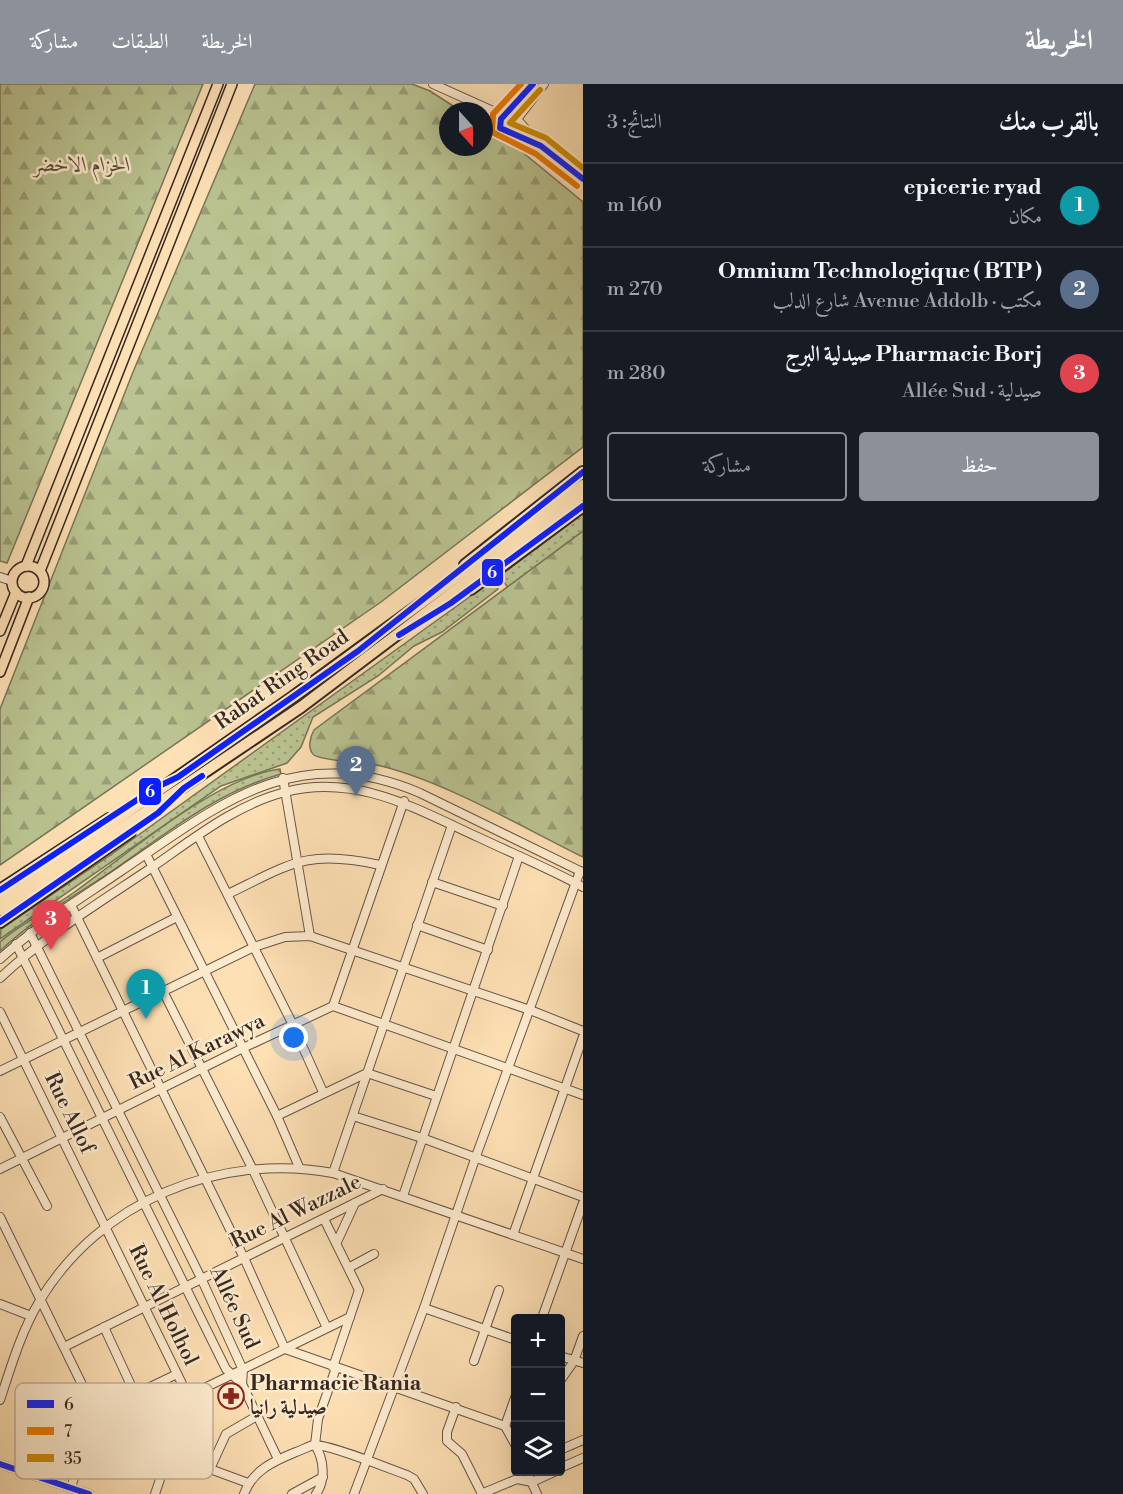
<!DOCTYPE html>
<html lang="ar">
<meta charset="utf-8">
<style>
:root{--surface:#171b24;--page:#20242c;--text:#f1f3f6;--muted:#9ea1a6;--line:#363941;--accent:#8c9099}
body{margin:0;font-family:"Libre Bodoni",Amiri,serif;background:var(--page);color:var(--text);direction:rtl}
.controls{position:absolute;right:18px;bottom:18px;display:grid;overflow:hidden;border-radius:6px;box-shadow:0 6px 24px #0002}
.controls button{width:54px;height:54px;display:grid;place-items:center;padding:0;border:0;border-bottom:2px solid var(--line);background:var(--surface);color:var(--text);font:30px sans-serif}
.compass{position:absolute;left:439px;top:18px;width:54px;height:54px;border-radius:50%;background:var(--surface);box-shadow:0 6px 24px #0002;rotate:159deg}
.you{position:absolute;left:294px;top:954px;width:21px;height:21px;margin:-15px;border:4px solid #fff;border-radius:50%;background:#1a73e8;box-shadow:0 0 0 9px #1a73e833}
.badge{display:grid;place-items:center;width:39px;height:39px;border-radius:50%;background:var(--accent);color:#fff;font-size:20px;font-weight:700}
.pin{position:absolute;translate:-50% -50px;filter:drop-shadow(0 2px 3px #0008)}
.pin::after{content:'';position:absolute;top:32px;width:21px;height:18px;background:inherit;clip-path:polygon(0 0,100% 0,50% 100%)}
.list{margin:0;padding:0;list-style:none}
h2{display:flex;justify-content:space-between;align-items:center;height:78px;margin:0;padding:0 24px;font-size:26px}
h2 small{font-size:20px;font-weight:400;color:var(--muted)}
.list li{display:grid;grid-template-columns:39px 1fr auto;gap:18px;align-items:center;box-sizing:border-box;height:84px;padding:0 24px;border-top:2px solid var(--line)}
.list b{display:block;font-size:22px;white-space:nowrap}
.list p{margin:0;font-size:20px;white-space:nowrap;color:var(--muted)}
.list em{font-size:20px;font-style:normal;color:var(--muted)}
.actions{display:flex;gap:12px;padding:18px 24px}
.actions a{flex:1;padding:14px 0;border:2px solid var(--accent);border-radius:6px;text-align:center;font-size:21px;color:var(--accent)}
.actions .main{background:var(--accent);color:#fff}
.icon{flex:none;width:33px;height:33px;fill:none;stroke:currentColor;stroke-width:2;stroke-linecap:round;stroke-linejoin:round}
.map{position:relative;flex:none;width:583px;height:1410px;overflow:hidden;direction:ltr}
header{display:flex;align-items:center;gap:36px;box-sizing:border-box;height:84px;padding:0 30px;background:var(--accent);color:#fff}
header strong{font-size:28px}
nav{display:flex;gap:33px;margin-inline-start:auto;font-size:21px}
main{display:flex}
aside{flex:1;background:var(--surface)}
.map>svg:first-child{display:block}
.grass{fill:url(#grass-dots);stroke:#787559;stroke-width:1.5}
.forest{fill:url(#forest-firs);stroke:#787559;stroke-width:1.5}
.lines{fill:none;stroke-linecap:round;stroke-linejoin:round}
.minor-casing{stroke:#685546;stroke-width:10}
.major-casing{stroke:#362721;stroke-width:12}
.highway-casing{stroke:#362721;stroke-width:14}
.minor{stroke:#feebce;stroke-width:8}
.major{stroke:#fde0b4;stroke-width:9}
.highway{stroke:#fde0b4;stroke-width:10}
.bus-1-casing{stroke:#feebce;stroke-width:10}
.bus-2-casing{stroke:#feebce;stroke-width:10}
.bus-3-casing{stroke:#feebce;stroke-width:10}
.bus-1{stroke:#0c20ff;stroke-width:6}
.bus-2{stroke:#ee7b02;stroke-width:6}
.bus-3{stroke:#d08d07;stroke-width:6}
.labels{text-anchor:middle;dominant-baseline:central;stroke-width:5;stroke-linejoin:round;paint-order:stroke}
.park-label{font-size:21px;font-style:italic;fill:#574e3d;stroke:#feebce}
.street-label{font-size:21px;fill:#362721;stroke:#feebce}
.poi-label{font-size:21px;font-weight:bold;fill:#362721;stroke:#feebce;text-anchor:start}
.key{fill:#feebce;stroke:#c2b09a;stroke-width:1.5}
.key-label{font-size:16px;fill:#362721}
.line-badge{stroke:#feebce;stroke-width:2}
.badge-label{font-size:16px;text-anchor:middle;font-weight:bold;fill:#fff}
</style>
<header>
<strong>الخريطة</strong>
<nav><a>الخريطة</a><a>الطبقات</a><a>مشاركة</a></nav>
</header>
<main>
<aside>
<h2>بالقرب منك<small>النتائج: 3</small></h2>
<ul class="list">
<li><span class="badge" style="background:#0f9aa8">1</span><div><b>epicerie ryad</b><p>مكان</p></div><em>160 m</em></li>
<li><span class="badge" style="background:#5c6f8a">2</span><div><b>Omnium Technologique ( BTP )</b><p>مكتب · Avenue Addolb شارع الدلب</p></div><em>270 m</em></li>
<li><span class="badge" style="background:#e0444e">3</span><div><b>Pharmacie Borj صيدلية البرج</b><p>صيدلية · Allée Sud</p></div><em>280 m</em></li>
</ul>
<div class="actions"><a class="main">حفظ</a><a>مشاركة</a></div>
</aside>
<div class="map">
<svg width="583" height="1410" viewBox="0 0 583 1410">
<defs>
<pattern id="grass-dots" width="8" height="8" patternUnits="userSpaceOnUse" patternTransform="scale(1.5)"><rect width="8" height="8" fill="#bac391"/><path d="M2 2h.1M6 6h.1" fill="none" stroke="#989e76" stroke-width="1.8" stroke-linecap="round"/></pattern>
<pattern id="forest-firs" width="22" height="20" patternUnits="userSpaceOnUse" patternTransform="scale(1.5)"><rect width="22" height="20" fill="#bac391"/><path d="M5 1l3.5 6h-7zM16 11l3.5 6h-7z" fill="#989e76"/></pattern>
</defs>
<rect width="100%" height="100%" fill="#fde0b4"/>
<filter id="stains"><feTurbulence type="fractalNoise" baseFrequency=".00333" numOctaves="4"/><feColorMatrix values="0 0 0 0 .2 0 0 0 0 .09 0 0 0 0 .02 0 0 0 .5 -.17"/></filter>
<radialGradient id="worn" r=".72"><stop offset=".6" stop-color="#630" stop-opacity="0"/><stop offset="1" stop-color="#630" stop-opacity=".3"/></radialGradient>
<g class="grass">
<polygon points="583,429 583,450 508,504 500,492"/>
<polygon points="493,496 498,505 442,548 414,562 378,592 313,633 301,663 287,679 221,702 0,855 1,845 112,770"/>
<path d="M280,685l1,5c-65,18 -115,60 -169,97 -38,25 -79,49 -112,80v-9c23,-20 51,-33 76,-51 53,-38 140,-114 204,-122z"/>
</g>
<g class="forest">
<polygon points="0,0 203,0 7,479 0,477"/>
<polygon points="255,0 412,0 430,7 461,27 448,27 448,63 484,63 484,42 515,62 583,118 583,363 381,518 0,781 0,625 133,288"/>
<path d="M583,447v326c-61,-30 -137,-75 -202,-91 -12,-3 -59,-5 -67,-11 -7,-6 -4,-18 0,-25z"/>
</g>
<g class="lines">
<g class="minor-casing">
<g id="minor">
<polyline points="433,0 504,32"/>
<polyline points="533,0 501,35 500,44 541,62 583,95"/>
<polyline points="482,24 499,41"/>
<polyline points="507,31 515,33 540,61"/>
<polyline points="517,35 544,0"/>
<polyline points="0,493 12,497"/>
<polyline points="283,694 310,852"/>
<polyline points="198,752 293,941 323,1008"/>
<polyline points="146,770 277,1032 299,1083"/>
<polyline points="432,798 503,822"/>
<path d="M228,810c64,-31 79,-45 152,-29"/>
<polyline points="71,821 244,1174 285,1265 505,1342 516,1362"/>
<polyline points="417,841 488,866"/>
<polyline points="30,849 201,1194 243,1286 242,1300"/>
<polyline points="16,860 226,1285 242,1300 278,1375"/>
<polyline points="97,874 177,833"/>
<path d="M0,875c37,-34 80,-60 121,-88 99,-67 174,-131 299,-78l162,79"/>
<path d="M0,894c46,-43 99,-75 151,-110 42,-29 84,-63 134,-76 72,-19 133,18 195,46 34,16 70,31 103,49"/>
<polyline points="163,907 252,1084 327,1244"/>
<polyline points="333,922 404,717"/>
<polyline points="0,928 188,1312"/>
<polyline points="0,987 254,863 285,853 310,852 530,926 583,947"/>
<polyline points="277,1032 367,989 436,1012"/>
<polyline points="353,1032 422,1054 583,1113"/>
<polyline points="0,1033 47,1122"/>
<polyline points="0,1085 243,964 333,922 583,1011"/>
<polyline points="333,1089 452,741"/>
<polyline points="403,1112 519,772"/>
<polyline points="0,1133 96,1329"/>
<polyline points="324,1135 359,1206 333,1283"/>
<polyline points="513,1151 583,953"/>
<polyline points="337,1158 355,1119"/>
<polyline points="350,1183 374,1170"/>
<polyline points="0,1220 31,1232"/>
<polyline points="424,1224 516,1256"/>
<polyline points="542,1234 583,1119"/>
<polyline points="104,1243 135,1310"/>
<polyline points="64,1263 383,1105"/>
<polyline points="560,1272 583,1279"/>
<polyline points="474,1277 499,1206"/>
<polyline points="560,1297 574,1277 583,1252"/>
<path d="M0,1316c11,-33 21,-68 39,-98 60,-101 181,-150 294,-129l250,86"/>
<polyline points="456,1323 447,1348 447,1357 462,1370 482,1410"/>
<polyline points="505,1342 516,1311"/>
<polyline points="560,1366 583,1356"/>
<polyline points="191,1378 248,1399"/>
<polyline points="0,1380 89,1410"/>
<polyline points="560,1384 583,1374"/>
<polyline points="163,1385 180,1379 188,1381 192,1376 190,1370 184,1368 179,1370 180,1379"/>
<polyline points="210,1385 226,1350 257,1332"/>
<polyline points="527,1388 537,1410"/>
<polyline points="517,1395 532,1398 554,1388"/>
<polyline points="71,1403 96,1329 177,1290"/>
<polyline points="155,1410 188,1312 350,1233"/>
<path d="M244,1410c9,-24 30,-33 52,-42 6,-2 13,-6 18,-7 15,-1 76,24 93,30l7,4 9,15"/>
<polyline points="292,1410 323,1393"/>
<path d="M316,1410c10,-14 8,-35 -1,-49l3,-26 18,-51"/>
<polyline points="354,1410 424,1224 475,1075 580,787"/>
<polyline points="481,1410 517,1395"/>
</g>
</g>
<g class="major-casing">
<g id="major">
<polyline points="26,482 218,0"/>
<circle cx="28" cy="498" r="16"/>
<polyline points="40,487 232,0"/>
<polyline points="0,547 16,508"/>
<polyline points="0,588 29,513"/>
</g>
</g>
<g class="highway-casing">
<g id="highway">
<polyline points="465,481 583,388"/>
<polyline points="471,505 583,422"/>
<polyline points="0,806 109,735"/>
<polyline points="0,817 293,613 583,401"/>
<polyline points="0,826 301,623 583,410"/>
<polyline points="0,838 130,748"/>
</g>
</g>
<use href="#minor" class="minor"/>
<use href="#major" class="major"/>
<use href="#highway" class="highway"/>
<g class="bus-1-casing">
<g id="bus-1">
<polyline points="533,0 501,35 500,44 541,62 583,95"/>
<polyline points="399,551 451,519 583,422"/>
<polyline points="0,806 155,704 178,693 358,567 583,388"/>
<polyline points="0,838 158,729 184,704 202,692"/>
<polyline points="0,1380 89,1410"/>
</g>
</g>
<g class="bus-2-casing">
<polyline id="bus-2" points="521,0 493,30 492,48 536,70 577,102"/>
</g>
<g class="bus-3-casing">
<polyline id="bus-3" points="540,6 510,39 546,54 583,84"/>
</g>
<use href="#bus-1" class="bus-1"/>
<use href="#bus-2" class="bus-2"/>
<use href="#bus-3" class="bus-3"/>
</g>
<defs>
<g id="pharmacy-ring" transform="scale(1.35)"><circle r="9.5" fill="#feebce" stroke="#8f2418" stroke-width="1.5"/><path d="M-2-6h4v4h4v4h-4v4h-4v-4h-4v-4h4Z" fill="#8f2418"/></g>
</defs>
<g fill-rule="evenodd">
<use href="#pharmacy-ring" x="231" y="1312"/>
</g>
<g class="labels">
<g class="park-label">
<text x="82" y="81">الحزام الاخضر</text>
</g>
<g class="street-label">
<text transform="translate(282 596) rotate(-35)">Rabat Ring Road</text>
<text transform="translate(197 968) rotate(-26)">Rue Al Karawya</text>
<text transform="translate(69 1029) rotate(64)">Rue Allof</text>
<text transform="translate(296 1128) rotate(-26)">Rue Al Wazzale</text>
<text transform="translate(163 1221) rotate(64)">Rue Al Holhol</text>
<text transform="translate(234 1224) rotate(65)">Allée Sud</text>
</g>
<g class="poi-label">
<text x="250" y="1300">Pharmacie Rania<tspan x="250" dy="24">صيدلية رانيا</tspan></text>
</g>
</g>
<rect x="15" y="1299" width="198" height="96" rx="9" class="key"/>
<rect x="27" y="1316" width="27" height="8" fill="#0c20ff"/>
<rect x="27" y="1343" width="27" height="8" fill="#ee7b02"/>
<rect x="27" y="1370" width="27" height="8" fill="#d08d07"/>
<g class="key-label">
<text x="64" y="1326">6</text>
<text x="64" y="1353">7</text>
<text x="64" y="1380">35</text>
</g>
<g class="line-badge">
<rect x="481" y="474" width="23" height="29" rx="6" fill="#0c20ff"/>
<rect x="138" y="693" width="24" height="29" rx="6" fill="#0c20ff"/>
</g>
<g class="badge-label">
<text x="492" y="494">6</text>
<text x="150" y="713">6</text>
</g>
<rect width="100%" height="100%" filter="url(#stains)"/>
<rect width="100%" height="100%" fill="url(#worn)"/>
</svg>
<div class="controls">
<button>+</button>
<button>−</button>
<button><svg class="icon" aria-label="layers" viewBox="0 0 24 24"><path d="M12 4l9 5-9 5-9-5zM3 14l9 5 9-5"/></svg></button>
</div>
<svg class="compass" viewBox="-18 -18 36 36"><path d="M0-13l5 13h-10z" fill="#e53935"/><path d="M0 13l5-13h-10z" fill="#9ea1a6"/></svg>
<div class="you"></div>
<div class="pin badge" style="left:146px;top:935px;background:#0f9aa8">1</div>
<div class="pin badge" style="left:356px;top:712px;background:#5c6f8a">2</div>
<div class="pin badge" style="left:51px;top:866px;background:#e0444e">3</div>
</div>
</main>
